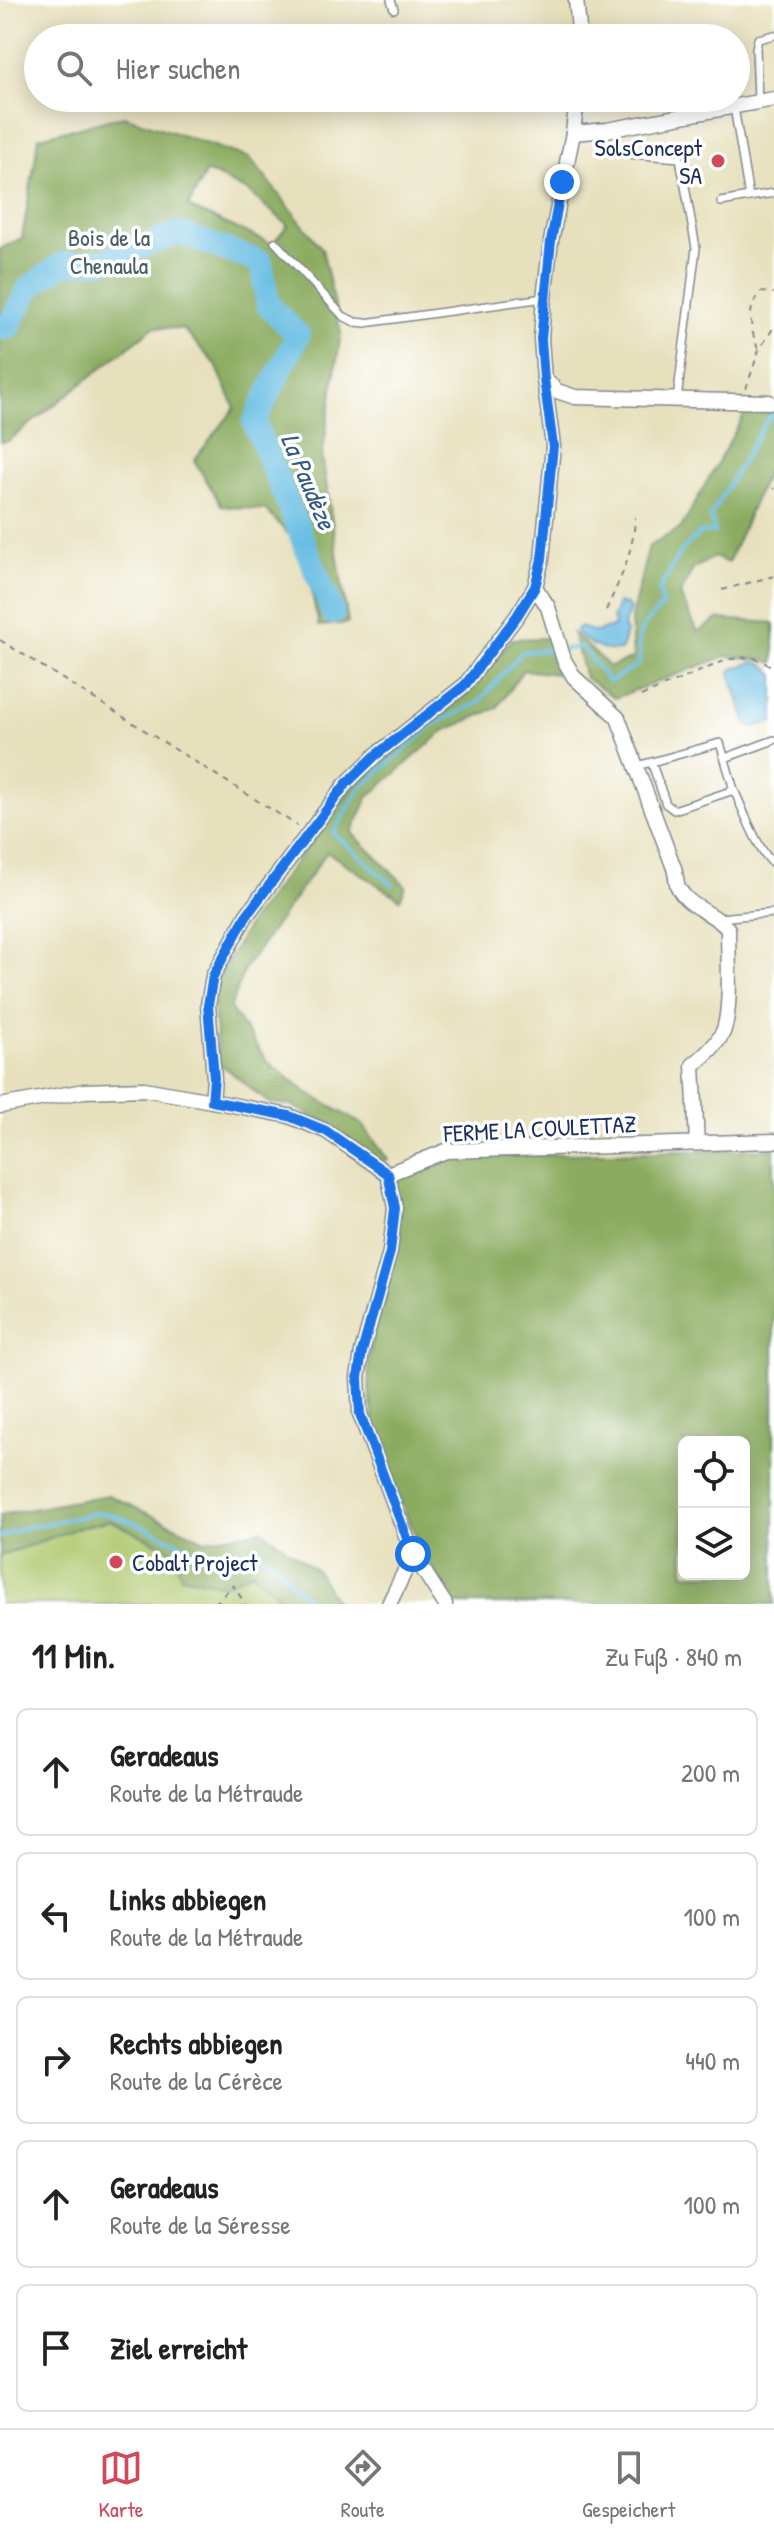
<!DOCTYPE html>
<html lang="de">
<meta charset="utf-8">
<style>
:root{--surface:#fff;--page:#f6f6f6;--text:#222;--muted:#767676;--line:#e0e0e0;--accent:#d1495b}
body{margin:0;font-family:"Patrick Hand",sans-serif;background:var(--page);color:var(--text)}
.controls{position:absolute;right:24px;bottom:24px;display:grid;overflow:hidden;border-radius:12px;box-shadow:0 4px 20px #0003}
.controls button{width:72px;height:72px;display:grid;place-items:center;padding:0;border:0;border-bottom:2px solid var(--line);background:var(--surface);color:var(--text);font:40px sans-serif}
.stop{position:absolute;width:24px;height:24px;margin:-18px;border:6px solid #1a73e8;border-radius:50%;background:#fff}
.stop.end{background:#1a73e8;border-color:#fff;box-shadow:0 2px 8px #0008}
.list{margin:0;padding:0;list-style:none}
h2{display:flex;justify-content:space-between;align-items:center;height:104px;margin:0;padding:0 32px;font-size:34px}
h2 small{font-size:26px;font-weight:400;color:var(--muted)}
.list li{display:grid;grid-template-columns:52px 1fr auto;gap:24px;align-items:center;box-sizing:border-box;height:128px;margin:0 16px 16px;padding:0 16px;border:2px solid var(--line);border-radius:12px}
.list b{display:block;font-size:30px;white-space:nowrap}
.list p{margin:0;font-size:26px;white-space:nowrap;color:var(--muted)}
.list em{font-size:26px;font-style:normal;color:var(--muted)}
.icon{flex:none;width:44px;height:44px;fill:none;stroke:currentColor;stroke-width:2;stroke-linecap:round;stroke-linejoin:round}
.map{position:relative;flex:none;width:774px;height:1604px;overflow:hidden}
.search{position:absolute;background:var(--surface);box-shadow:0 4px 20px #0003;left:24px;right:24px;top:24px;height:88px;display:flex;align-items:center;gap:20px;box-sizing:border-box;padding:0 28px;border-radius:44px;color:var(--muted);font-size:30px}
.sheet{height:824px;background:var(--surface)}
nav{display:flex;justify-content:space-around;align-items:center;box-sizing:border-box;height:112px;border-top:2px solid var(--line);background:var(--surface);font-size:22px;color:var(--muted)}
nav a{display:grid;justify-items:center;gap:4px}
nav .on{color:var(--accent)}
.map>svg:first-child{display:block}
.green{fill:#afc86d;stroke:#657c66;stroke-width:2}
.forest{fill:#8bac60;stroke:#536e5f;stroke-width:2;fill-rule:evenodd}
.water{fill:#67bde3;stroke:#4176a0;stroke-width:2}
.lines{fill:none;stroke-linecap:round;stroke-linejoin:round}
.stream{stroke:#67bde3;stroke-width:4}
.river{stroke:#67bde3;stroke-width:24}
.service-casing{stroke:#81888d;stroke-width:10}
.minor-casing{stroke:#81888d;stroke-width:17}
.path{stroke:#81888d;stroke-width:2;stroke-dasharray:6 6;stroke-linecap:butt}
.service{stroke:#fff;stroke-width:7}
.minor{stroke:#fff;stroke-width:14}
.route{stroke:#1a73e8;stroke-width:10}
.poi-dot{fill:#d1495b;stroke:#fff;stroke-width:3}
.labels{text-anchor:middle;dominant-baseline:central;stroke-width:7;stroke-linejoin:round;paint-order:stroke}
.poi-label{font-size:24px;fill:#1b2f5e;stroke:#fff;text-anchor:end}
.park-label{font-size:24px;fill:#475d62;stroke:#fff}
.street-label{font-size:24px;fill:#1b2f5e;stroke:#fff}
.water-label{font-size:26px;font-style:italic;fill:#325a86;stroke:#fff}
</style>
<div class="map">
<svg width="774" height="1604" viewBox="0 0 774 1604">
<rect width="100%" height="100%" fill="#fff"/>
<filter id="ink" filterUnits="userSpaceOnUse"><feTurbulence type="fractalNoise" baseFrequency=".0125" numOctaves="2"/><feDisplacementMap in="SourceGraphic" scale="16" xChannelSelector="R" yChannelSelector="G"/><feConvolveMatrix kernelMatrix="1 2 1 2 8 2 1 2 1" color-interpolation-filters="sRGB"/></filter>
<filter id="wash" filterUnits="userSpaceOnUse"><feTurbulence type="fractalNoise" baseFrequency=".006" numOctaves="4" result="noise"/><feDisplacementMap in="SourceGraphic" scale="32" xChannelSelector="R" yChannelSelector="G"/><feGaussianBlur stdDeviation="1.8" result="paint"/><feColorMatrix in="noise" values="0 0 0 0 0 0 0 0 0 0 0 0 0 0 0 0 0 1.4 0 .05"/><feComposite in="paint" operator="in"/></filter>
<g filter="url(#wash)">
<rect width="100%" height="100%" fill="#e7e0bc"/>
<polygon class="green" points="110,1520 172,1550 259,1567 298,1604 0,1604 0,1556 77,1528"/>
<g class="forest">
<path d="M124,116l126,42 72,91 19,84 -19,123 26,167 -29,3 -16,-76 -37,-40 -44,-4 -28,-46 41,-52 -19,-43 -33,-36 -29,-2 -146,114 -8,1v-193l22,-11 17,-101zM206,171l40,19 42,35 -16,19 -84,-37z"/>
<polygon points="747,410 774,413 774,455 728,563 714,557 693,569 680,595 698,632 718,619 774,623 774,663 765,660 726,656 615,698 585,678 573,633 610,667 633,658 631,618 649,546 681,528"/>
<polygon points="549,638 557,674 523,670 497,708 444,731 368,797 352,833 406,886 400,899 327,852 245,968 230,1008 267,1061 305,1091 363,1125 388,1160 381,1164 329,1124 291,1105 269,1103 218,1062 214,1008 217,980 250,922 350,790 378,763 468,693 512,639"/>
<path d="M774,1149v455h-320c-39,-58 -95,-181 -84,-252 5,-34 20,-67 24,-101 3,-24 1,-50 2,-74l50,-20zM684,1442h60v132h-60z"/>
<polygon points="108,1495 205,1540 262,1530 317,1571 337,1604 287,1604 252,1572 224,1585 181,1576 171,1550 110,1520 77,1528 0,1556 0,1515"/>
</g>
<g class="water">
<path d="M618,603l7,1 5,5 -7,18 3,5 -5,18c-18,2 -31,-4 -44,-17l-1,-4 4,-2 16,5 17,-5 2,-4 -3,-4z"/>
<path d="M752,662c9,0 18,5 22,13v47l-21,5 -5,-1 -18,-53 1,-3z"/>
</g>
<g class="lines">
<g class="stream">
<polyline points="565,649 582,647 609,682 639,664 639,635 646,623 662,606 659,591 680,552 700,533 715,532 710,517 764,424 774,413"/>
<polyline points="393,885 333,833 359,790 433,725 478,703 522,652 556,649"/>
<polyline points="0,1537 20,1529 102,1512 136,1523 201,1553 242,1552 270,1559 311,1604"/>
</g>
<polyline class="river" points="0,327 8,328 29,288 62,264 105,260 179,233 261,262 268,305 298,335 254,422 333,613"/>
</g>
</g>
<g filter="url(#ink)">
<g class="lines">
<g class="service-casing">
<g id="service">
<polyline points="391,0 394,9"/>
<polyline points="758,102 756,48 758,39 774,35"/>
<polyline points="603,152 680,158 696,248 677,400"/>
<polyline points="749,197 774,193"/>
<polyline points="721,202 749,197 734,107"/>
<polyline points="275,242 343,316 355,322 365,323 544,298"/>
<polyline points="725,758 774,740"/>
<polyline points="637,766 720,743 734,790 674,810 666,804 652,764"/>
<path d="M734,790c9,19 24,62 40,74"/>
<polyline points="718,918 774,913"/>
</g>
</g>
<g class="minor-casing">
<g id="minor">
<polyline points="576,0 580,38"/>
<polyline points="573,133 607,130 774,99"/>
<polyline points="544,379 557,391 575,397 769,402"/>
<path d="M535,587l13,20 16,53 10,17 44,41 56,150c2,6 2,14 4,19 10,21 36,25 50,42 0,25 4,81 -5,103 -7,14 -18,23 -30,33l4,78"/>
<polyline points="212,1101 214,1078 208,1005 213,976 246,916 346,784 376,755 465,685 517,616 535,587 542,559 553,446 544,379 541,339 544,298 551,241 573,133 577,98"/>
<polyline points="0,1106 84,1091 144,1089 212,1101 289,1116 326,1131 388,1174 395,1208 390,1252 362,1352 358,1378 360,1414 413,1554 389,1604"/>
<polyline points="388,1174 446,1151 774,1141"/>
<polyline points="413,1554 445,1604"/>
</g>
</g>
<g class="path">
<path d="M758,349c-7,-19 -13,-41 3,-57l13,1"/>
<polyline points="746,389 759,350 774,327"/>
<polyline points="773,489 774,488"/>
<polyline points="722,590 774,576"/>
<path d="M606,610c14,-30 28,-59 29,-93"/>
<polyline points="0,640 298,826"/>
<polyline points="641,696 729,659 752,657 774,667"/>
<polyline points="215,1604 233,1585 245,1604"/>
</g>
<use href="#service" class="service"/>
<use href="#minor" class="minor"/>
</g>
</g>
<g class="lines" filter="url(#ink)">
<polyline class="route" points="413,1554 360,1414 358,1378 362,1352 390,1252 395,1208 388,1174 326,1131 289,1116 212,1101 214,1078 208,1005 213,976 246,916 346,784 376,755 465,685 517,616 535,587 542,559 553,446 544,379 541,339 551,241 562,182"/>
</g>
<g class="poi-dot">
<circle cx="718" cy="161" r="8"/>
<circle cx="116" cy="1562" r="8"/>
</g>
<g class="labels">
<g class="poi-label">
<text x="702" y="147">SolsConcept<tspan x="702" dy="28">SA</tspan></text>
<text x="132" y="1562" text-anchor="start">Cobalt Project</text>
</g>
<g class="park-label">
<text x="109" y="237">Bois de la<tspan x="109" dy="28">Chenaula</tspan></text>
</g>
<g class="street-label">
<text transform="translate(540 1128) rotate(-3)">FERME LA COULETTAZ</text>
</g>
<g class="water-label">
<text transform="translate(309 481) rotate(67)">La Paudèze</text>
</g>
</g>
</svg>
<div class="controls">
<button><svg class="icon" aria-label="locate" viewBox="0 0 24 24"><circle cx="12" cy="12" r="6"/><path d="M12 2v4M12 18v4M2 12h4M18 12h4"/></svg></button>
<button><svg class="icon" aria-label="layers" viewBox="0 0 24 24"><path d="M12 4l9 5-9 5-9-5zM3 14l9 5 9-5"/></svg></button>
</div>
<div class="stop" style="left:413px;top:1554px"></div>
<div class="stop end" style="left:562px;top:182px"></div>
<div class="search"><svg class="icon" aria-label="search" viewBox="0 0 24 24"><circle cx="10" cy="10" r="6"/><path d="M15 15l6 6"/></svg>Hier suchen</div>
</div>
<section class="sheet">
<h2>11 Min.<small>Zu Fuß · 840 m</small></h2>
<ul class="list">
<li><svg class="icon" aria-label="ahead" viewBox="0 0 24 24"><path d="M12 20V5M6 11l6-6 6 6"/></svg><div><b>Geradeaus</b><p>Route de la Métraude</p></div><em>200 m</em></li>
<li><svg class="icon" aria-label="left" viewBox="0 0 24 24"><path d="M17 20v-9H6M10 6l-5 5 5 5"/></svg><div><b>Links abbiegen</b><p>Route de la Métraude</p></div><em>100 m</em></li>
<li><svg class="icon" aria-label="right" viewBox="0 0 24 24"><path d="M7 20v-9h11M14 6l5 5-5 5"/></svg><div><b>Rechts abbiegen</b><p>Route de la Cérèce</p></div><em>440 m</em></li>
<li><svg class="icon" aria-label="ahead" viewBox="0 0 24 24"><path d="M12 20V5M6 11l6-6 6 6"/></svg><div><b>Geradeaus</b><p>Route de la Séresse</p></div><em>100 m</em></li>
<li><svg class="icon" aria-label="arrive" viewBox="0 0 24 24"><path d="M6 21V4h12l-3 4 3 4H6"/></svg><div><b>Ziel erreicht</b></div></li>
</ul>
</section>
<nav>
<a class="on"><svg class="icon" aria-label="map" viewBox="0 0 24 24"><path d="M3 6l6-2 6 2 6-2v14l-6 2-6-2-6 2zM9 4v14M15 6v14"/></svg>Karte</a>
<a><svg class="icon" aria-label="directions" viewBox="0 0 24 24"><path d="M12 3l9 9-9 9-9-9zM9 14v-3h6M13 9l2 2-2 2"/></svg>Route</a>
<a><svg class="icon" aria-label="saved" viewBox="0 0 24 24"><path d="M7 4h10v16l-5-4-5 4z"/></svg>Gespeichert</a>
</nav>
